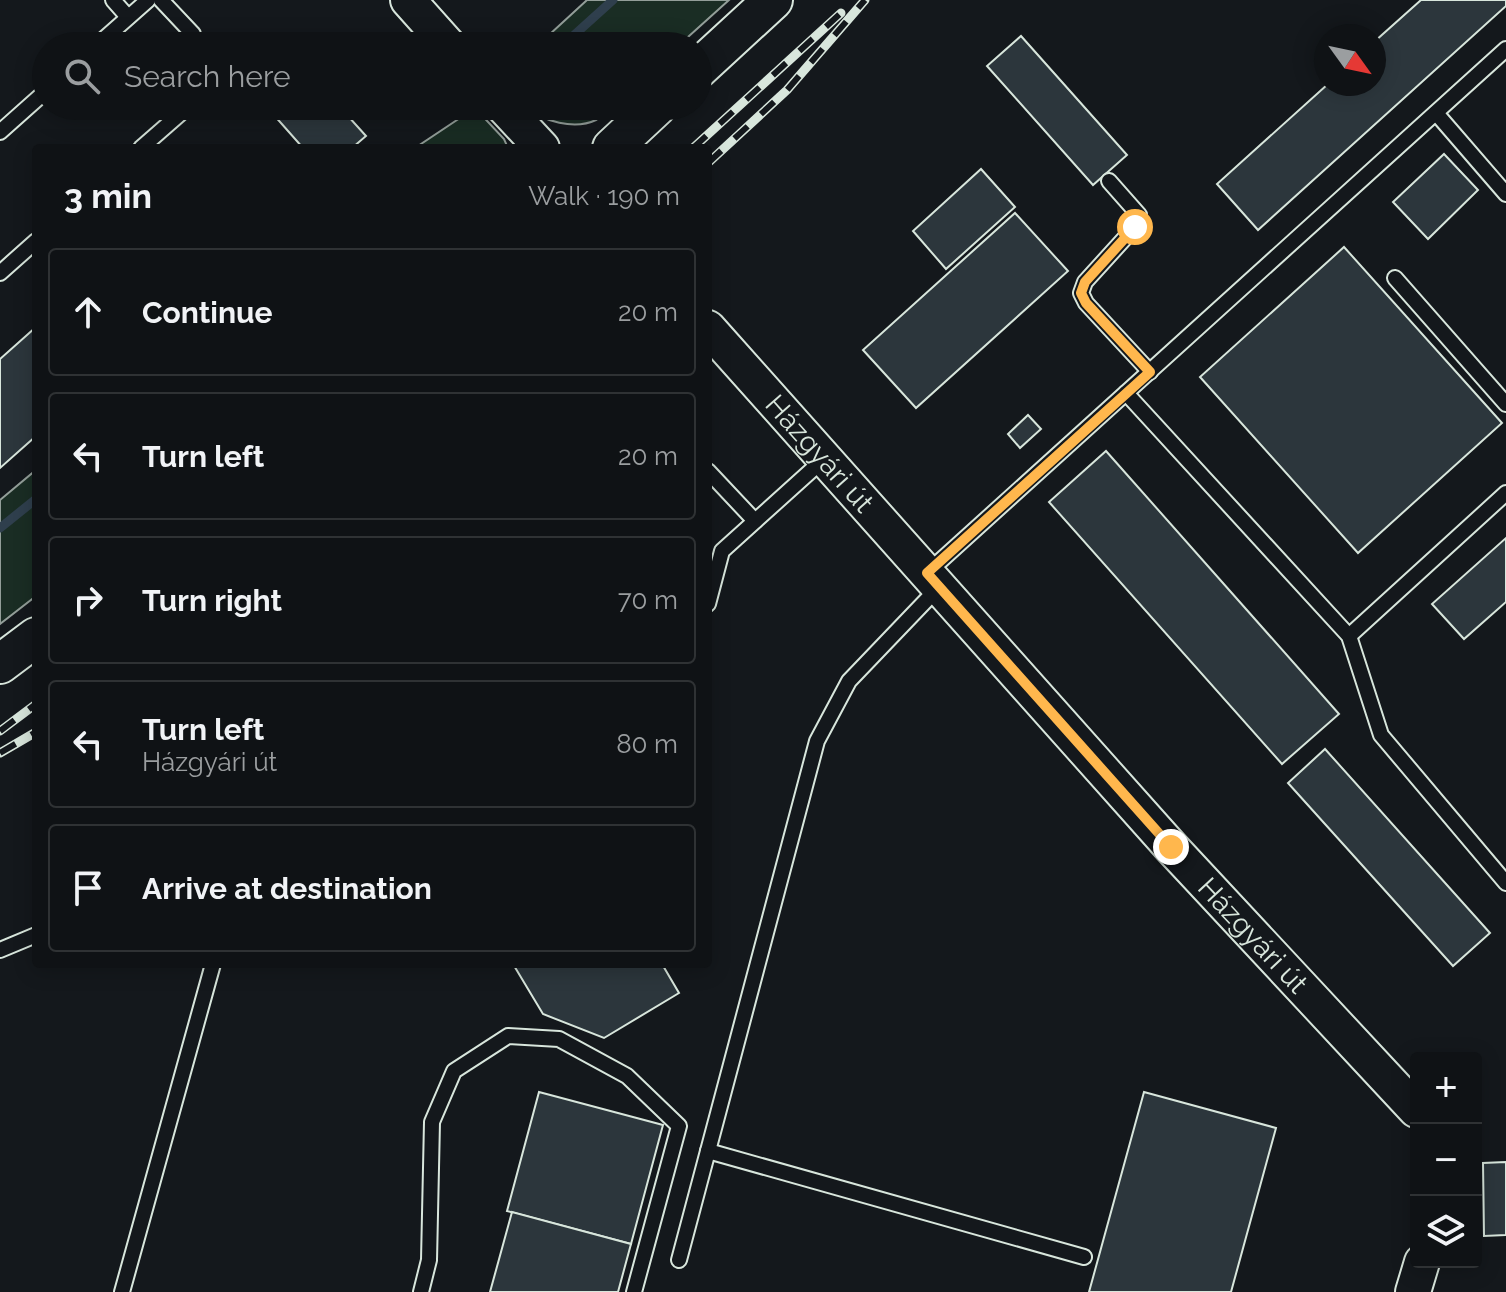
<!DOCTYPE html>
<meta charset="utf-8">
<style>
:root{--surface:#0f1215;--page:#181b1e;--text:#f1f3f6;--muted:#9b9ea0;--line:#2f3234}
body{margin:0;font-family:Raleway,sans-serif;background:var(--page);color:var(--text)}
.controls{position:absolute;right:24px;bottom:24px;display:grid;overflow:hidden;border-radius:8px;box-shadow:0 4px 20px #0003}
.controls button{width:72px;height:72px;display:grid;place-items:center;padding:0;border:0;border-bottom:2px solid var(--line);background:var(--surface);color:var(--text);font:40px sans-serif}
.compass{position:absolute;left:1314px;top:24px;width:72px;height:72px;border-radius:50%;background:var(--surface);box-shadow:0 4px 20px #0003;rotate:123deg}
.stop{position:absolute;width:24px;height:24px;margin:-18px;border:6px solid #ffb74d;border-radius:50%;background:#fff}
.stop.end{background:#ffb74d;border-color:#fff;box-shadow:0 2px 8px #0008}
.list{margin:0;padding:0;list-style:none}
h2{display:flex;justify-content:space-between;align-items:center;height:104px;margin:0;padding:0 32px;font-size:34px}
h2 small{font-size:26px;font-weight:400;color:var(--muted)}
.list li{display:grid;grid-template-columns:52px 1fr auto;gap:24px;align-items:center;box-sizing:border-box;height:128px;margin:0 16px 16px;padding:0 16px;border:2px solid var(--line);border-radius:8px}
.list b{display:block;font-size:30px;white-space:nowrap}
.list p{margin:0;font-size:26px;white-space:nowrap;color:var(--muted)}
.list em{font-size:26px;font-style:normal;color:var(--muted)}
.icon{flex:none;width:44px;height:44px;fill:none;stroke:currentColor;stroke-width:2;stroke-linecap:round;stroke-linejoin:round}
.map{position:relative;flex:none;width:1506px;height:1292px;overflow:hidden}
.search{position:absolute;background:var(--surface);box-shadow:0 4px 20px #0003;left:32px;top:32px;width:680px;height:88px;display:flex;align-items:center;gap:20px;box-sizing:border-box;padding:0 28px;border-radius:44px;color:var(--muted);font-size:30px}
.panel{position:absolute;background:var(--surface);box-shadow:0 4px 20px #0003;left:32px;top:144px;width:680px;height:824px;border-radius:8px}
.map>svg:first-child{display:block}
.green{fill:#1a2d24;stroke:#939e99;stroke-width:2}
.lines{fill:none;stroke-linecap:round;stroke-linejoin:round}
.stream{stroke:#2f3f4d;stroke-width:9}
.building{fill:#2c363c;stroke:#d8e6dc;stroke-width:2}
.service-casing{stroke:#d8e6dc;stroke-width:18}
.tertiary-casing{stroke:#d8e6dc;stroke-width:38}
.secondary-casing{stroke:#d8e6dc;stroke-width:42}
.service{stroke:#14181c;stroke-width:14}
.tertiary{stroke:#14181c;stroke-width:34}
.secondary{stroke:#14181c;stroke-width:38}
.rail-casing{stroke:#d8e6dc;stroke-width:9}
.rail{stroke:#14181c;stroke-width:6;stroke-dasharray:18;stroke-linecap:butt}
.route{stroke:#ffb74d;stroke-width:10}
.labels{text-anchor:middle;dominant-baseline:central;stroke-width:6;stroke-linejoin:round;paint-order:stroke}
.street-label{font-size:28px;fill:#d8e6dc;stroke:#14181c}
</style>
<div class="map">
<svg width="1506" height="1292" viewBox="0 0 1506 1292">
<rect width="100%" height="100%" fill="#14181c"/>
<g class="green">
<polygon points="587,0 729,0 678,46 537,46"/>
<path d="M527,106h85c-5,4 -10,11 -16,14 -21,10 -54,2 -69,-14z"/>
<polygon points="475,108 504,139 508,148 415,148"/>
<polygon points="36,470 36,596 0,624 0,500"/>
</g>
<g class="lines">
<g class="stream">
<polyline points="562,46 613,0"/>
<polyline points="0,528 36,499"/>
</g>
</g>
<g class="building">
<polygon points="1421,0 1506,0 1506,6 1258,230 1217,184 1328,84 1374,84 1374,42"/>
<polygon points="1021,36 1127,155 1093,185 987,66"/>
<polygon points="281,106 339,106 366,136 352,148 303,148 273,114"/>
<polygon points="1444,154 1478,190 1428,239 1393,202"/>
<polygon points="981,169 1015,207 946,269 913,231"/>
<polygon points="1015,213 1068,271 916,408 863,350"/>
<polygon points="1344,247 1502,423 1358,553 1200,377"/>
<polygon points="36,327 36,436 0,468 0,359"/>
<polygon points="1028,415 1041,429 1020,448 1008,434"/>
<polygon points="1106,451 1339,714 1282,764 1049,502"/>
<polygon points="1506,538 1506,602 1464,639 1432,604"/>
<polygon points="1325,749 1490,933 1453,966 1288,783"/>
<polygon points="513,964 662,964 679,993 604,1038 543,1014"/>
<polygon points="539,1092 663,1125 631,1244 507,1211"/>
<polygon points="1144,1092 1276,1128 1231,1292 1089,1292"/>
<polygon points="1506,1162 1506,1235 1484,1236 1483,1163"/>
<polygon points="512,1212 631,1244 618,1292 490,1292"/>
</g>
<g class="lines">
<g class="service-casing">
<g id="service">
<polyline points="113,0 128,17"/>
<polyline points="161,0 193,34 194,46"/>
<polyline points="96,46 148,0"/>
<polyline points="1436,113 1506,194"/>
<polyline points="0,132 46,91"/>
<polyline points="141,148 189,106"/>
<polyline points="1109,181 1139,215 1135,227 1085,282 1081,293 1086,303 1150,372"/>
<polyline points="0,273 36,241"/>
<polyline points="1395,278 1506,404"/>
<polyline points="1126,393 1349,636 1381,735 1506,883"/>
<polyline points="708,471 755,521"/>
<polyline points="928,572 1506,49"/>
<polyline points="708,604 722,551 824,459"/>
<polyline points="1349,636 1506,493"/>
<polyline points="0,950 36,935"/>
<polyline points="708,1151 1084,1257"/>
<polyline points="679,1260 817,741 849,681 939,587"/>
<polyline points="122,1292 213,964"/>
<polyline points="421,1292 429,1260 432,1122 454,1071 508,1036 559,1039 627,1076 679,1126 634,1292"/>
</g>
</g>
<g class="tertiary-casing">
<g id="tertiary">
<polyline points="408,0 449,46"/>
<polyline points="503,106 542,148"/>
<path id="s1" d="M708,328l463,519 245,263"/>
<polyline points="1413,1292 1422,1262"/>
</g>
</g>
<g class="secondary-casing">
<g id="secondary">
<polyline points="698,69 773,0"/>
<polyline points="612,148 657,106"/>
<polyline points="0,664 36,637"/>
</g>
</g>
<use href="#service" class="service"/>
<use href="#tertiary" class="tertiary"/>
<use href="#secondary" class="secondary"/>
<g class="rail-casing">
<g id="rail">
<polyline points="693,148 841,13"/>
<polyline points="708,163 787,90 865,0"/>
<polyline points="0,731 36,704"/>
<polyline points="0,753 36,732"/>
</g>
</g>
<use href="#rail" class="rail"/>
</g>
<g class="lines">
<polyline class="route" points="1135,227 1085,282 1081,293 1086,303 1150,372 927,573 1171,847"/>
</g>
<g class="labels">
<g class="street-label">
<text stroke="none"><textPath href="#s1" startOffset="168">Házgyári út</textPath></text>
<text stroke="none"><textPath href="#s1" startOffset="816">Házgyári út</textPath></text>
</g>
</g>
</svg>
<div class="controls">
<button>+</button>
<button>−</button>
<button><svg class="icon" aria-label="layers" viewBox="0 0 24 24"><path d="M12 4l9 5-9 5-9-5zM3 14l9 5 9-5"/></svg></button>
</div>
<svg class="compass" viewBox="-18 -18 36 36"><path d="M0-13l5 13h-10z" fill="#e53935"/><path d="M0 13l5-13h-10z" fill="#9b9ea0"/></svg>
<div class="stop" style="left:1135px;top:227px"></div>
<div class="stop end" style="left:1171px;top:847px"></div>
<div class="search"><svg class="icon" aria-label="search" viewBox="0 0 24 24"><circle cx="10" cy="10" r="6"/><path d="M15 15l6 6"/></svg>Search here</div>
<section class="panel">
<h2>3 min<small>Walk · 190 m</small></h2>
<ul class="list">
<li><svg class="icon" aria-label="ahead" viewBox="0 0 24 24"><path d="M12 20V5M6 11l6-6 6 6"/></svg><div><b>Continue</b></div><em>20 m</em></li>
<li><svg class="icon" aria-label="left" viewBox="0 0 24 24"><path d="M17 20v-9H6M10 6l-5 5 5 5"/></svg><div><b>Turn left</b></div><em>20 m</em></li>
<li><svg class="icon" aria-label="right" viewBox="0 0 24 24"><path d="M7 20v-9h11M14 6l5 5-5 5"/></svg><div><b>Turn right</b></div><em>70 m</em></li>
<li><svg class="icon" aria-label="left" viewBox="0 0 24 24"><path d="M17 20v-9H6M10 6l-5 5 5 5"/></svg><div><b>Turn left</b><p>Házgyári út</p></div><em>80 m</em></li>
<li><svg class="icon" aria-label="arrive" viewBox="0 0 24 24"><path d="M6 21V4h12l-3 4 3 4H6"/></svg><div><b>Arrive at destination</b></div></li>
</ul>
</section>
</div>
